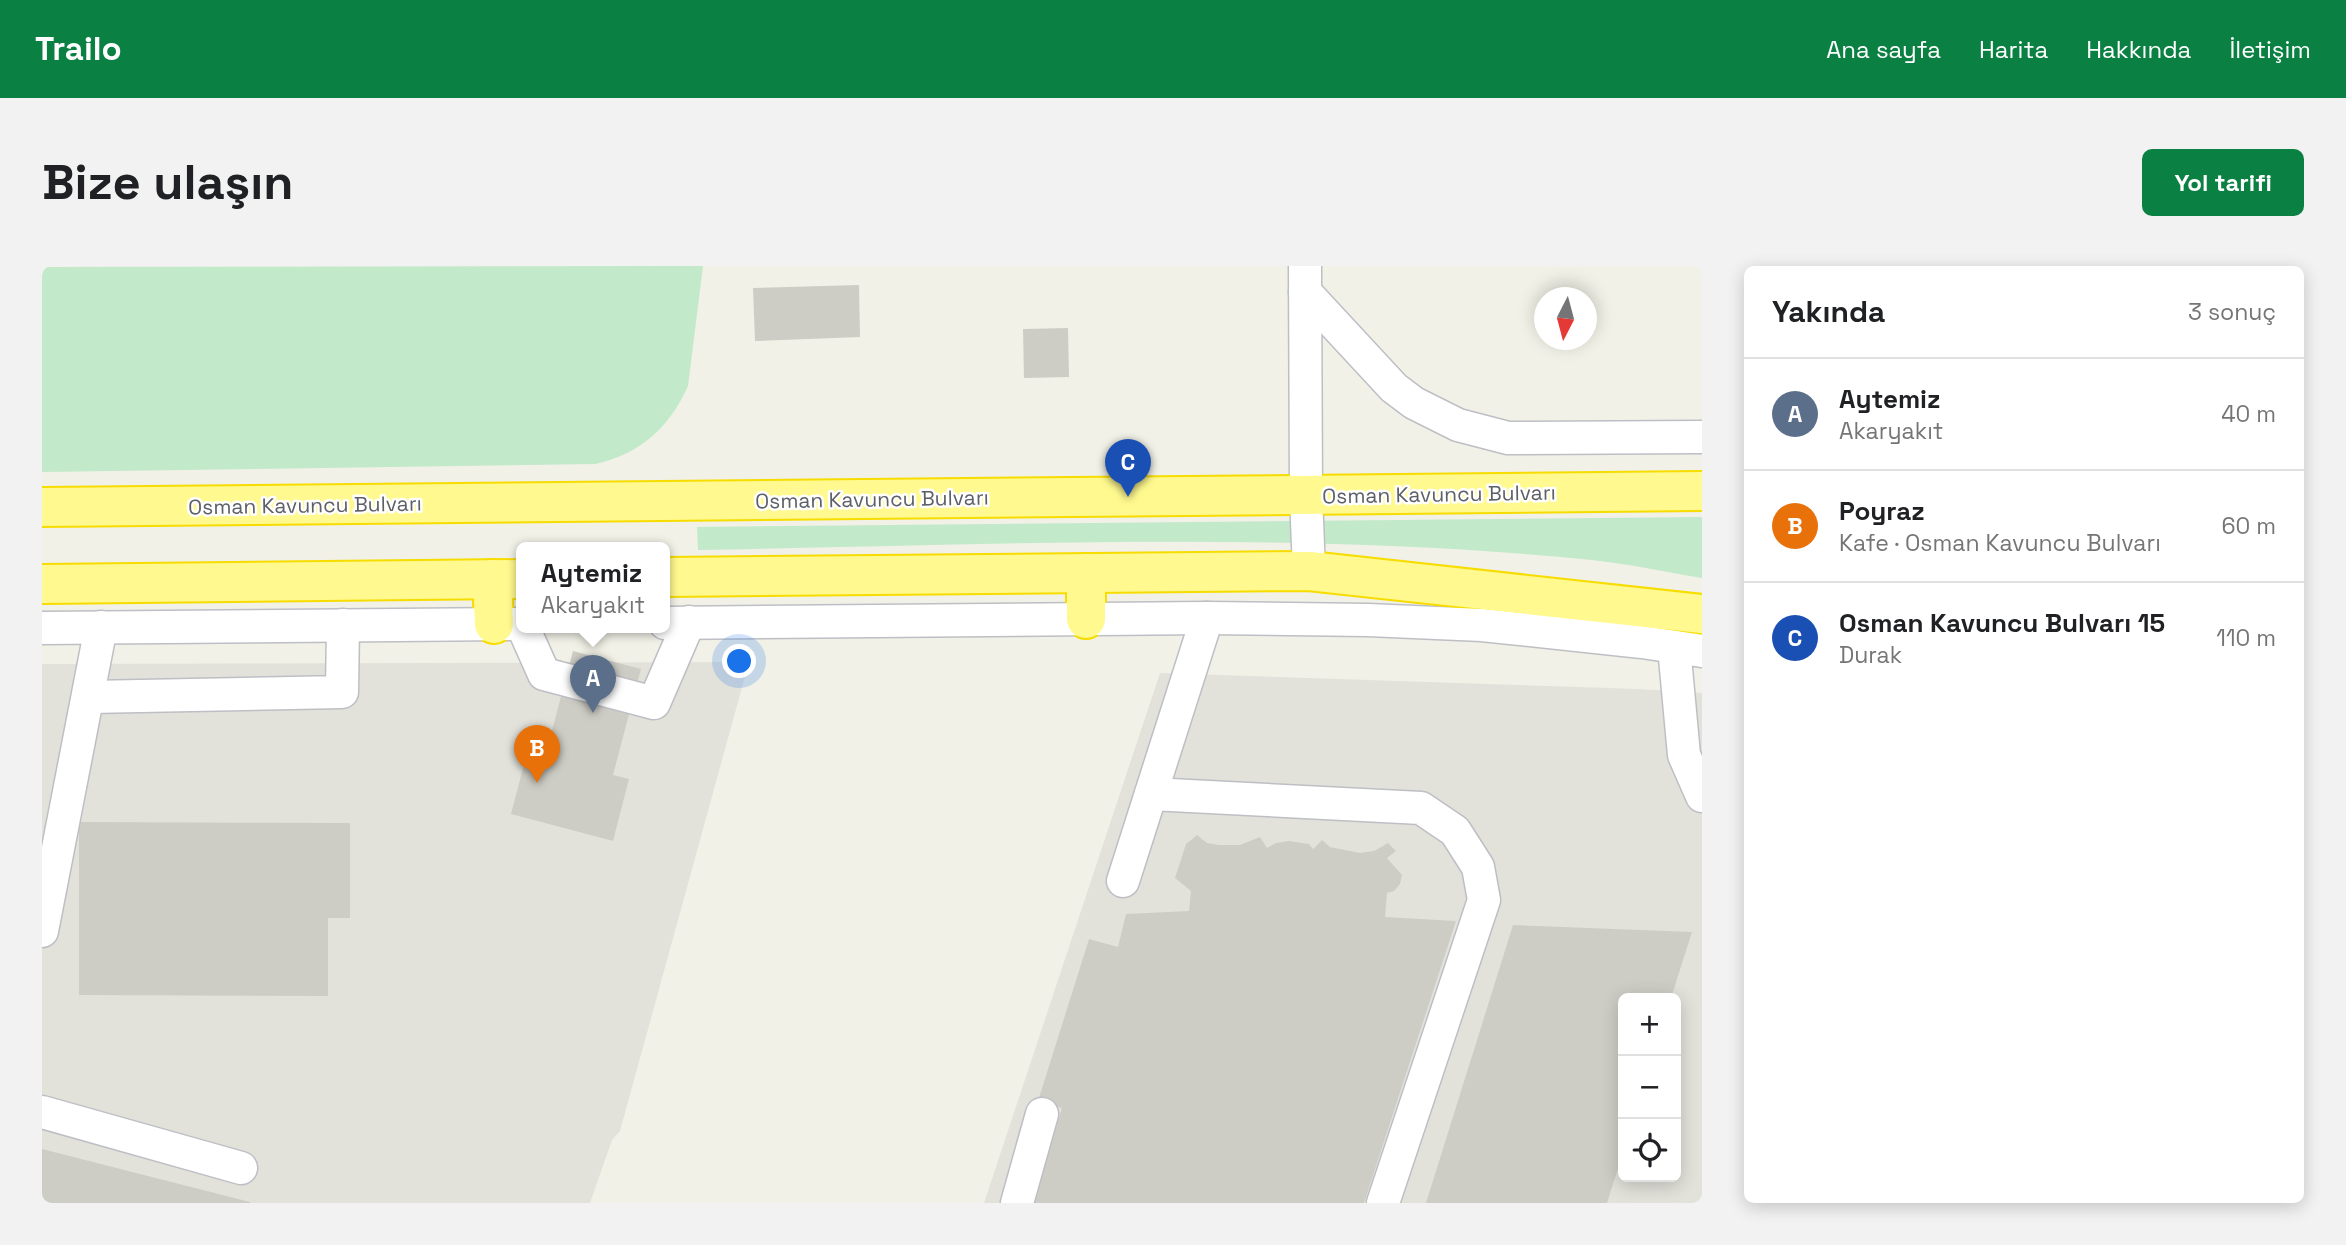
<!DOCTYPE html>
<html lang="tr">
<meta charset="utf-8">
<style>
:root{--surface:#fff;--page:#f2f2f2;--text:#202124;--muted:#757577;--line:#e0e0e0;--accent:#0b8043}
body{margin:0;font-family:"Space Grotesk",sans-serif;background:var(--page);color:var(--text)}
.controls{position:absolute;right:21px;bottom:21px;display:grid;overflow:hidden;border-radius:10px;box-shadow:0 4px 18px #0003}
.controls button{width:63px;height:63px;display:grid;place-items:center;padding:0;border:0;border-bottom:2px solid var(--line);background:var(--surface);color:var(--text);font:35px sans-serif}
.compass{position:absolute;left:1492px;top:21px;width:63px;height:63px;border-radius:50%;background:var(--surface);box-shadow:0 4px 18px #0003;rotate:186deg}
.you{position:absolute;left:698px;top:396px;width:24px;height:24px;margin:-18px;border:5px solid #fff;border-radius:50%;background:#1a73e8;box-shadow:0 0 0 10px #1a73e833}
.badge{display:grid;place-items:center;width:46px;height:46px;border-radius:50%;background:var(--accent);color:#fff;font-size:23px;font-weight:700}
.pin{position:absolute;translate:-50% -58px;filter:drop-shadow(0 2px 4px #0008)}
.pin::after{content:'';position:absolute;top:37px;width:24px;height:21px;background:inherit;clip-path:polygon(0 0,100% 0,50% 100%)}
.popup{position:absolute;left:474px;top:276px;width:154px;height:91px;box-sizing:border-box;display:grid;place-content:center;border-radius:10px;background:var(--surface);filter:drop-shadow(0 2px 5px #0005);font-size:23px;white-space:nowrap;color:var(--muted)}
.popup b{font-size:26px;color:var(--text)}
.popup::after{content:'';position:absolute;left:50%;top:100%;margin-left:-14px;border:14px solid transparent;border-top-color:var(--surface)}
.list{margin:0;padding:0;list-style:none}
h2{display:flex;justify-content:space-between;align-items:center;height:91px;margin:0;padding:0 28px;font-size:30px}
h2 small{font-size:23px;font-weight:400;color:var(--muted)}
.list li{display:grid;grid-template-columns:46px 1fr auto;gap:21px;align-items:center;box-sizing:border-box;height:112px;padding:0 28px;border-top:2px solid var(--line)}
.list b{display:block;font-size:26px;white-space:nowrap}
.list p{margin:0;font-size:23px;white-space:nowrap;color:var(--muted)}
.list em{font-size:23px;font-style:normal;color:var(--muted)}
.icon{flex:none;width:38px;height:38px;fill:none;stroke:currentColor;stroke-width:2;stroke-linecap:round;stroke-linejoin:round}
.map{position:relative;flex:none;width:1660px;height:937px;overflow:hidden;border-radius:10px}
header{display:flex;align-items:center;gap:42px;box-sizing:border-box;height:98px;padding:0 35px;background:var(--accent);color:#fff}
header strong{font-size:33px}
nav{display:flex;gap:38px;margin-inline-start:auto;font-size:24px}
.intro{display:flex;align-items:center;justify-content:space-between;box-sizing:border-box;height:168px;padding:0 42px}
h1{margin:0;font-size:49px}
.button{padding:18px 32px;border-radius:10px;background:var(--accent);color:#fff;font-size:24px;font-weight:700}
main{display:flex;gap:42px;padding:0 42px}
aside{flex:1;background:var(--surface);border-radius:10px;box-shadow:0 4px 18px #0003}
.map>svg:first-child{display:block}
.industrial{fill:#e2e2db;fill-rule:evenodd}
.green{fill:#c2e9ca}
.building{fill:#cecdc5}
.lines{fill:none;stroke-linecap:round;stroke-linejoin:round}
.minor-casing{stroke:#bebfc5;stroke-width:35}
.highway-casing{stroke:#f7dc00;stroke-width:42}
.minor{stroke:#fff;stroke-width:32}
.highway{stroke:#fff98f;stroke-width:38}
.labels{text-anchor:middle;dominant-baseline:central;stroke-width:5;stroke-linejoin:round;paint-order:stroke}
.street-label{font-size:21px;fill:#5e6067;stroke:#fff}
</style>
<header>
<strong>Trailo</strong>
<nav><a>Ana sayfa</a><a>Harita</a><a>Hakkında</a><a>İletişim</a></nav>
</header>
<div class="intro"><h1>Bize ulaşın</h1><a class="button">Yol tarifi</a></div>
<main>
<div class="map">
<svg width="1660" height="937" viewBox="0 0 1660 937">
<rect width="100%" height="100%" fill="#f1f1e7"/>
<g class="industrial">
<polygon points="707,396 578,865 570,874 548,937 0,937 0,398"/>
<path d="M1118,407l478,16 64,4v510h-718zM1581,732h53v179h-53z"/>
</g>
<g class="green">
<path d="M661,0l-15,120c-19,42 -48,68 -93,78l-553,8v-205z"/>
<path d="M1660,251v61c-36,-6 -73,-14 -110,-18 -296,-30 -597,-15 -894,-10l-1,-23z"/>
</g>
<g class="building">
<polygon points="817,19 818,71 713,75 711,22"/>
<polygon points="1026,62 1027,111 982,112 981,63"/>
<polygon points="531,385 599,403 571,509 587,513 571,575 469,548 485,487 503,491"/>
<polygon points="37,556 308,557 308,652 286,652 286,730 37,729"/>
<polygon points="1155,569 1165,577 1177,579 1198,579 1218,571 1225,582 1234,577 1247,575 1267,578 1271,583 1280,574 1288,581 1318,587 1332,585 1346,577 1354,585 1345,592 1360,609 1358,618 1352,625 1345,627 1343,651 1414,655 1322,937 991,937 1020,842 996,835 1047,673 1076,681 1084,648 1147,645 1149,625 1133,612 1144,578"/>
<polygon points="1471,659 1650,666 1629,732 1581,732 1581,887 1565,937 1384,937"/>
<polygon points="0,883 208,936 208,937 0,937"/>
</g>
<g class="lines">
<g class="minor-casing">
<g id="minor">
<polyline points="1263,0 1264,229 1267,305"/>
<polyline points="1263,26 1352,122 1372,137 1416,159 1466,172 1660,171"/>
<polyline points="623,357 1165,352 1326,354 1440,359 1600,376 1660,385"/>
<polyline points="481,361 502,408 612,437 647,356"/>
<polyline points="0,362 479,358"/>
<polyline points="1632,381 1642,489 1660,530"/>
<polyline points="47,431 300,426 301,359"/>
<polyline points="1109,528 1379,542 1413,565 1436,601 1442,634 1341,937"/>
<polyline points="1081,615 1165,352"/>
<polyline points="0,665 59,361"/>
<polyline points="0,846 199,902"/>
<polyline points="975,937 1000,848"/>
</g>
</g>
<g class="highway-casing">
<g id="highway">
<polyline points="0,241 1660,225"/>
<polyline points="1044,307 1044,353"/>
<polyline points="623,311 1267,305 1660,348"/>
<polyline points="450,313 452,358"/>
<polyline points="0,318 479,313"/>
</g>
</g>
<use href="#minor" class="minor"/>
<use href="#highway" class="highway"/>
</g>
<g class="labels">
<g class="street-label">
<text transform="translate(1397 228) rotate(-1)">Osman Kavuncu Bulvarı</text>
<text transform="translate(830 233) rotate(-1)">Osman Kavuncu Bulvarı</text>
<text transform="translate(263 239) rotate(-1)">Osman Kavuncu Bulvarı</text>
</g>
</g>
</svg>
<div class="controls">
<button>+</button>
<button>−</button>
<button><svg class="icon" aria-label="locate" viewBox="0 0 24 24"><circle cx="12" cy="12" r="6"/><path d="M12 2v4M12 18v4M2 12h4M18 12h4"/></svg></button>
</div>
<svg class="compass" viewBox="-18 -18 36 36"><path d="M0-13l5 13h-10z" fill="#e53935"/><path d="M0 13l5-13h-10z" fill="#757577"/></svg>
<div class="you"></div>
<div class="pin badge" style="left:551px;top:447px;background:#5c6f8a">A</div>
<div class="popup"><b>Aytemiz</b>Akaryakıt</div>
<div class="pin badge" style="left:495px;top:517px;background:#e8710a">B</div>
<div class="pin badge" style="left:1086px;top:231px;background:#1a4fb4">C</div>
</div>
<aside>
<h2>Yakında<small>3 sonuç</small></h2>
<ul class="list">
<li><span class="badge" style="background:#5c6f8a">A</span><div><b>Aytemiz</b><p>Akaryakıt</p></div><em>40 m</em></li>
<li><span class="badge" style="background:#e8710a">B</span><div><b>Poyraz</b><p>Kafe · Osman Kavuncu Bulvarı</p></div><em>60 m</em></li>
<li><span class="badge" style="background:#1a4fb4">C</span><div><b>Osman Kavuncu Bulvarı 15</b><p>Durak</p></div><em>110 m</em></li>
</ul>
</aside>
</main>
